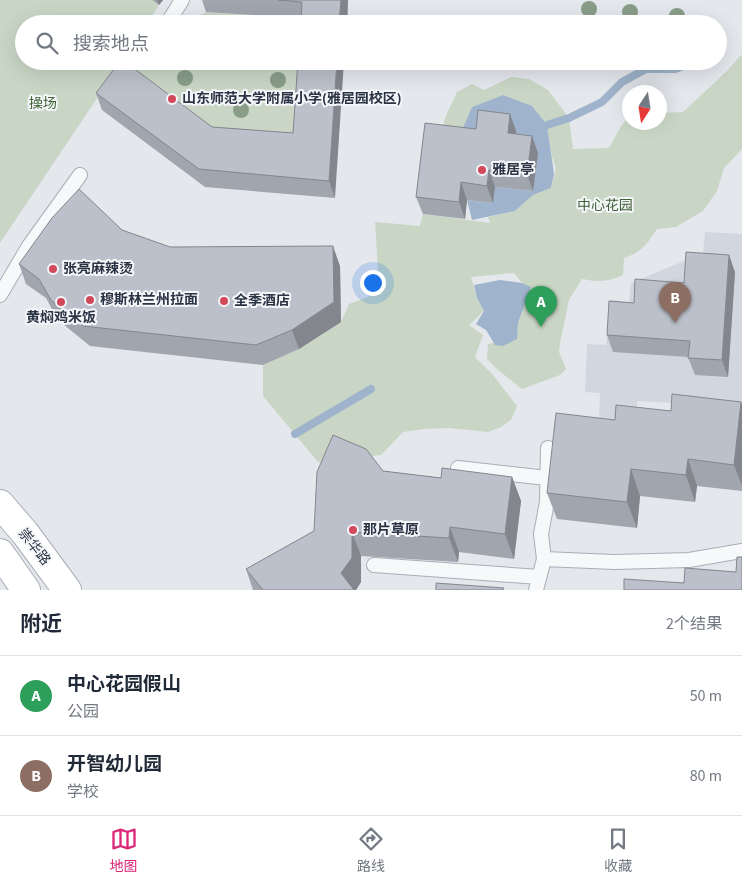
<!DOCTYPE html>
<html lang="zh">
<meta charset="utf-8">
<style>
:root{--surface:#fff;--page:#f2f2f3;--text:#1f2937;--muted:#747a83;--line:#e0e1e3;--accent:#db2777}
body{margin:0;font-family:"Source Sans 3","Noto Sans SC",sans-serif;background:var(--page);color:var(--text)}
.compass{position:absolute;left:622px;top:85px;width:45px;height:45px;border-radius:50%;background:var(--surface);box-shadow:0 5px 20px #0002;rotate:192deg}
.you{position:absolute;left:372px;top:282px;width:18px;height:18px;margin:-12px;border:4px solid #fff;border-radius:50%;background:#1a73e8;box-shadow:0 0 0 8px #1a73e833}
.badge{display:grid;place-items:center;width:32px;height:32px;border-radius:50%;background:var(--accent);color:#fff;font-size:16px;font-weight:700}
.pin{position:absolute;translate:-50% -41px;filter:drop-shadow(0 1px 2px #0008)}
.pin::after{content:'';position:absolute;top:26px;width:18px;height:15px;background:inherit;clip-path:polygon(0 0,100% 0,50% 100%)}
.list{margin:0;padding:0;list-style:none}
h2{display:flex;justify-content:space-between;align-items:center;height:65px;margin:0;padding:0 20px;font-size:21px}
h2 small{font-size:16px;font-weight:400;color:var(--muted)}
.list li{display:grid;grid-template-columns:32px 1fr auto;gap:15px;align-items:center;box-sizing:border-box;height:80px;padding:0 20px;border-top:1px solid var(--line)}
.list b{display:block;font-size:19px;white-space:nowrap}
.list p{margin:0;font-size:16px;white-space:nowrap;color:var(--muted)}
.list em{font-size:16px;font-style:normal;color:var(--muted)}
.icon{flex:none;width:28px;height:28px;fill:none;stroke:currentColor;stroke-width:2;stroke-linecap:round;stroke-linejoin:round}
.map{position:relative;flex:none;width:742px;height:590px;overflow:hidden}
.search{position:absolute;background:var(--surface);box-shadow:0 5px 20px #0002;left:15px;right:15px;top:15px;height:55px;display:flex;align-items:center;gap:12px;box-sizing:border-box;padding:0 18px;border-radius:28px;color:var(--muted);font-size:19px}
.sheet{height:225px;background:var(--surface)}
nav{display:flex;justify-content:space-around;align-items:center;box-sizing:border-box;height:70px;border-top:1px solid var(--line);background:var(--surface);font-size:14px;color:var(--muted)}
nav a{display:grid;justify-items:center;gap:2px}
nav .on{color:var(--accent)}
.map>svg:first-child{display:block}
.built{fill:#d2d6de}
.green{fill:#c9d6c5}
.water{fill:#9fb4cc}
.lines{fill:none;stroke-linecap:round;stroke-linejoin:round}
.stream{stroke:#9fb4cc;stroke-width:8}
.lane-casing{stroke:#a9aeb7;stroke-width:16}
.secondary-casing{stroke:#a9aeb7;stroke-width:30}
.lane{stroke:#f7f8fa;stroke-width:14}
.secondary{stroke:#fff;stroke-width:28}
.tree{fill:#899d89}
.wall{fill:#a1a5ae}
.shaded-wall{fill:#83868d}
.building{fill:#bbc0ca;stroke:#83868d}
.poi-dot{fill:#d1495b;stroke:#f4f6f9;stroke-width:2}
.labels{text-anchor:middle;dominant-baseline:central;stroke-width:4;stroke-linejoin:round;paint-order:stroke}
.poi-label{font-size:14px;font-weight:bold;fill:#2b3445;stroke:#f4f6f9;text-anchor:start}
.park-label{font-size:14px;fill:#3f6138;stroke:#f4f6f9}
.street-label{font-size:14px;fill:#2b3445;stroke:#f4f6f9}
</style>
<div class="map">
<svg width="742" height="590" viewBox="0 0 742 590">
<rect width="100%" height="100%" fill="#e4e7ec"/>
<polygon class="built" points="705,232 742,234 742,407 637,401 636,423 599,421 600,393 585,392 587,344 606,345 610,300 629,302 631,283 703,253"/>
<g class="green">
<polygon points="0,0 152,0 159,5 147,24 24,24 24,61 122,61 0,243"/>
<polygon points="206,12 308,19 308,24 186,24"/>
<path d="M741,55h1v94l-18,19 -7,23 -14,20 -27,16 -19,2c-10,15 -15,23 -33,29l-1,17c-15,7 -25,7 -41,4l-13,21 -9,43 -1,9 7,17 -6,6 -38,14 -24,-19 -11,-11 1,-15 29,-6 1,-15 13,-36 -9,-4 -8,-10 -43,4 6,21 7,13 -15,14 14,10 -8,22 18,18 24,31 -6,14 -10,7 -13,5 -39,-4 -25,1 -21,3 -22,23 -63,7 -55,-66v-31l36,-16 42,-27 8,-18 19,-7 10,-29 -3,-46 45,4 3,-12 67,9 -2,-6 27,-6 18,-16 18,-7 5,-20 -4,-11 -5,-31 -44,-31 -31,12 -11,25h-19l3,-14 12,-26 15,-8 12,6 27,-13 18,2 19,11 21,28 4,31 36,-1 12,-22 8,-9 1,5h30v-9l23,-1 44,-41z"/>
<polygon points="140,61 306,61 299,150 219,144 127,76"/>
</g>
<g class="water">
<polygon points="503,95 532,106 547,125 554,174 551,188 533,195 515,211 472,220 467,200 493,203 495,187 533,191 514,151 516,131 461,132 472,107"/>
<polygon points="500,280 522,283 531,287 518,323 517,339 503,346 495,345 486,330 476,324 484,311 477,298 474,285"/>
</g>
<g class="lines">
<g class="stream">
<polyline points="547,125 569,118 602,102 622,82 646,69 675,69 689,64 712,61"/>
<polyline points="295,434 371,389"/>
</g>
<g class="lane-casing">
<g id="lane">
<polyline points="167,24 182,0"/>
<polyline points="0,295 29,246 80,175"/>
<polyline points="458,468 547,478"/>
<polyline points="544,559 541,534 547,502 548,448"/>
<polyline points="374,565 539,577"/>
<polyline points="536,590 544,559 614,562 689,560 742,551"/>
</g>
</g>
<g class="secondary-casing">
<g id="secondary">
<polyline points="0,504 25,533 67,590"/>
<polyline points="0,553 26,590"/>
</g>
</g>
<use href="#lane" class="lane"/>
<use href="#secondary" class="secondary"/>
</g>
<g class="tree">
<circle cx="589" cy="9" r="8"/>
<circle cx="630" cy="12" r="8"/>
<circle cx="677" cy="16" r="8"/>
<circle cx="185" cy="78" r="8"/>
<circle cx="278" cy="80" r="8"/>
<circle cx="241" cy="110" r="8"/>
</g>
<g class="wall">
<polygon points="152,0 163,0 159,5"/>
<polygon points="202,0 348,0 347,24 301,18 206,12"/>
<polygon points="298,61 335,198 205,187 102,110 96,93 212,127 293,133"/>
<polygon points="510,114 516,131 516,134 532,136 538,153 533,191 495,187 493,203 467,200 465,219 423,214 416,197"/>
<polygon points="170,247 340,266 341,322 299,349 263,365 90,346 58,320 46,298 26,284 19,264"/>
<polygon points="735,272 728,377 695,375 688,357 613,352 607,335 634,303 684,283"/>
<polygon points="742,404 742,491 697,486 695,502 640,496 637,528 557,519 547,493 615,420 671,411"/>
<polygon points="383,471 441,478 512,477 521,501 514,559 459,552 458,562 361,556 361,582 356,590 253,590 246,569 314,531"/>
</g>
<g class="shaded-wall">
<polygon points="157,0 163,0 159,5"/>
<polygon points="341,0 348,0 347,24 339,24"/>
<polygon points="337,61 344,61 335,198 329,181"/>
<polygon points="510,114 516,131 514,151 508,133"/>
<polygon points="532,136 538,153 533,191 527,174"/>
<polygon points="489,170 495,187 493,203 487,186"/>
<polygon points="461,182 467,200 465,219 459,202"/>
<polygon points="333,246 340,266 341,322 299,349 292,330"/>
<polygon points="729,255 735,272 728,377 722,360"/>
<polygon points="741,402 742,404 742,486 734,465"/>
<polygon points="688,459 697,486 695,502 686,475"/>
<polygon points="631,469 640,496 637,528 627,502"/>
<polygon points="512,477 521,501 514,559 505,534"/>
<polygon points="450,527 459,552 458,562 449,538"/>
<polygon points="352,532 361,556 361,582 356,590 347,590 341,573"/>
</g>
<g class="building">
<polygon points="278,0 341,0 339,24 301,24 302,2"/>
<polygon points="120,61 124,61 212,127 293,133 298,61 337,61 329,181 199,169 96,93"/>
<polygon points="478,110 510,114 508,133 532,136 527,174 489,170 487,186 461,182 459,202 416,197 425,123 476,129"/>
<polygon points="79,189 122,230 170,247 333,246 334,302 292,330 256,345 83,326 51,300 39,279 19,264 52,218"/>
<polygon points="686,252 729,255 722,360 688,358 690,341 607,335 609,301 634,303 635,279 684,283"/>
<polygon points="672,394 741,402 734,465 688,459 686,475 631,469 627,502 547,493 556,413 615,420 616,405 671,411"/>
<polygon points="333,435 366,449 383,471 441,478 442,468 512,477 505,534 450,527 449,538 352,532 352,558 341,573 354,590 263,590 246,569 314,531 317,472"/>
<polygon points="737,557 742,557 742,590 624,590 624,579 684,583 685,568 736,572"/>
<polygon points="436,583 504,588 503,590 436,590"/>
</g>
<g class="poi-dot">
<circle cx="172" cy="99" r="5"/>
<circle cx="482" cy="170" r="5"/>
<circle cx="53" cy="269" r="5"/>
<circle cx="90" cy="300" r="5"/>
<circle cx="224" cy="301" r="5"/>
<circle cx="61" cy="302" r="5"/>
<circle cx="353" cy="530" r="5"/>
</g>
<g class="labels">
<g class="poi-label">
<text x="182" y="99">山东师范大学附属小学(雅居园校区)</text>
<text x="492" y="170">雅居亭</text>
<text x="63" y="269">张亮麻辣烫</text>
<text x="100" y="300">穆斯林兰州拉面</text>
<text x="234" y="301">全季酒店</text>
<text x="61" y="318" text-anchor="middle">黄焖鸡米饭</text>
<text x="363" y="530">那片草原</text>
</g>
<g class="park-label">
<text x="43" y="104">操场</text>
<text x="605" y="206">中心花园</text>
</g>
<g class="street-label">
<text transform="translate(34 547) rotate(52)">崇华路</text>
</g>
</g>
</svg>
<svg class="compass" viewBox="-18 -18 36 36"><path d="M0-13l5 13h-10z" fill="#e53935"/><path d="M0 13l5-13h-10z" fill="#747a83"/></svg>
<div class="you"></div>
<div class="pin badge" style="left:541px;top:327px;background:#2e9e5b">A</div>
<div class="pin badge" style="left:675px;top:323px;background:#8d6e63">B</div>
<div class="search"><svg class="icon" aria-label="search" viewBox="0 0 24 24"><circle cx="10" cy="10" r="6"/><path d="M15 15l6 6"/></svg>搜索地点</div>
</div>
<section class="sheet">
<h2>附近<small>2个结果</small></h2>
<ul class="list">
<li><span class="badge" style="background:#2e9e5b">A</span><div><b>中心花园假山</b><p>公园</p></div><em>50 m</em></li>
<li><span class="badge" style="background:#8d6e63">B</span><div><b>开智幼儿园</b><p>学校</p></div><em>80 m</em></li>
</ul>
</section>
<nav>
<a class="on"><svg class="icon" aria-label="map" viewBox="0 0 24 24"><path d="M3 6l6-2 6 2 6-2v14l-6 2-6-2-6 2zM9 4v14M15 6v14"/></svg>地图</a>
<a><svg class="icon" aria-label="directions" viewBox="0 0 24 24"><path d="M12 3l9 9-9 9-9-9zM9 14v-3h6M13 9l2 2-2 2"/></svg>路线</a>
<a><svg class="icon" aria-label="saved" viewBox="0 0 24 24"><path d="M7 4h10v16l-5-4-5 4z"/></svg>收藏</a>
</nav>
